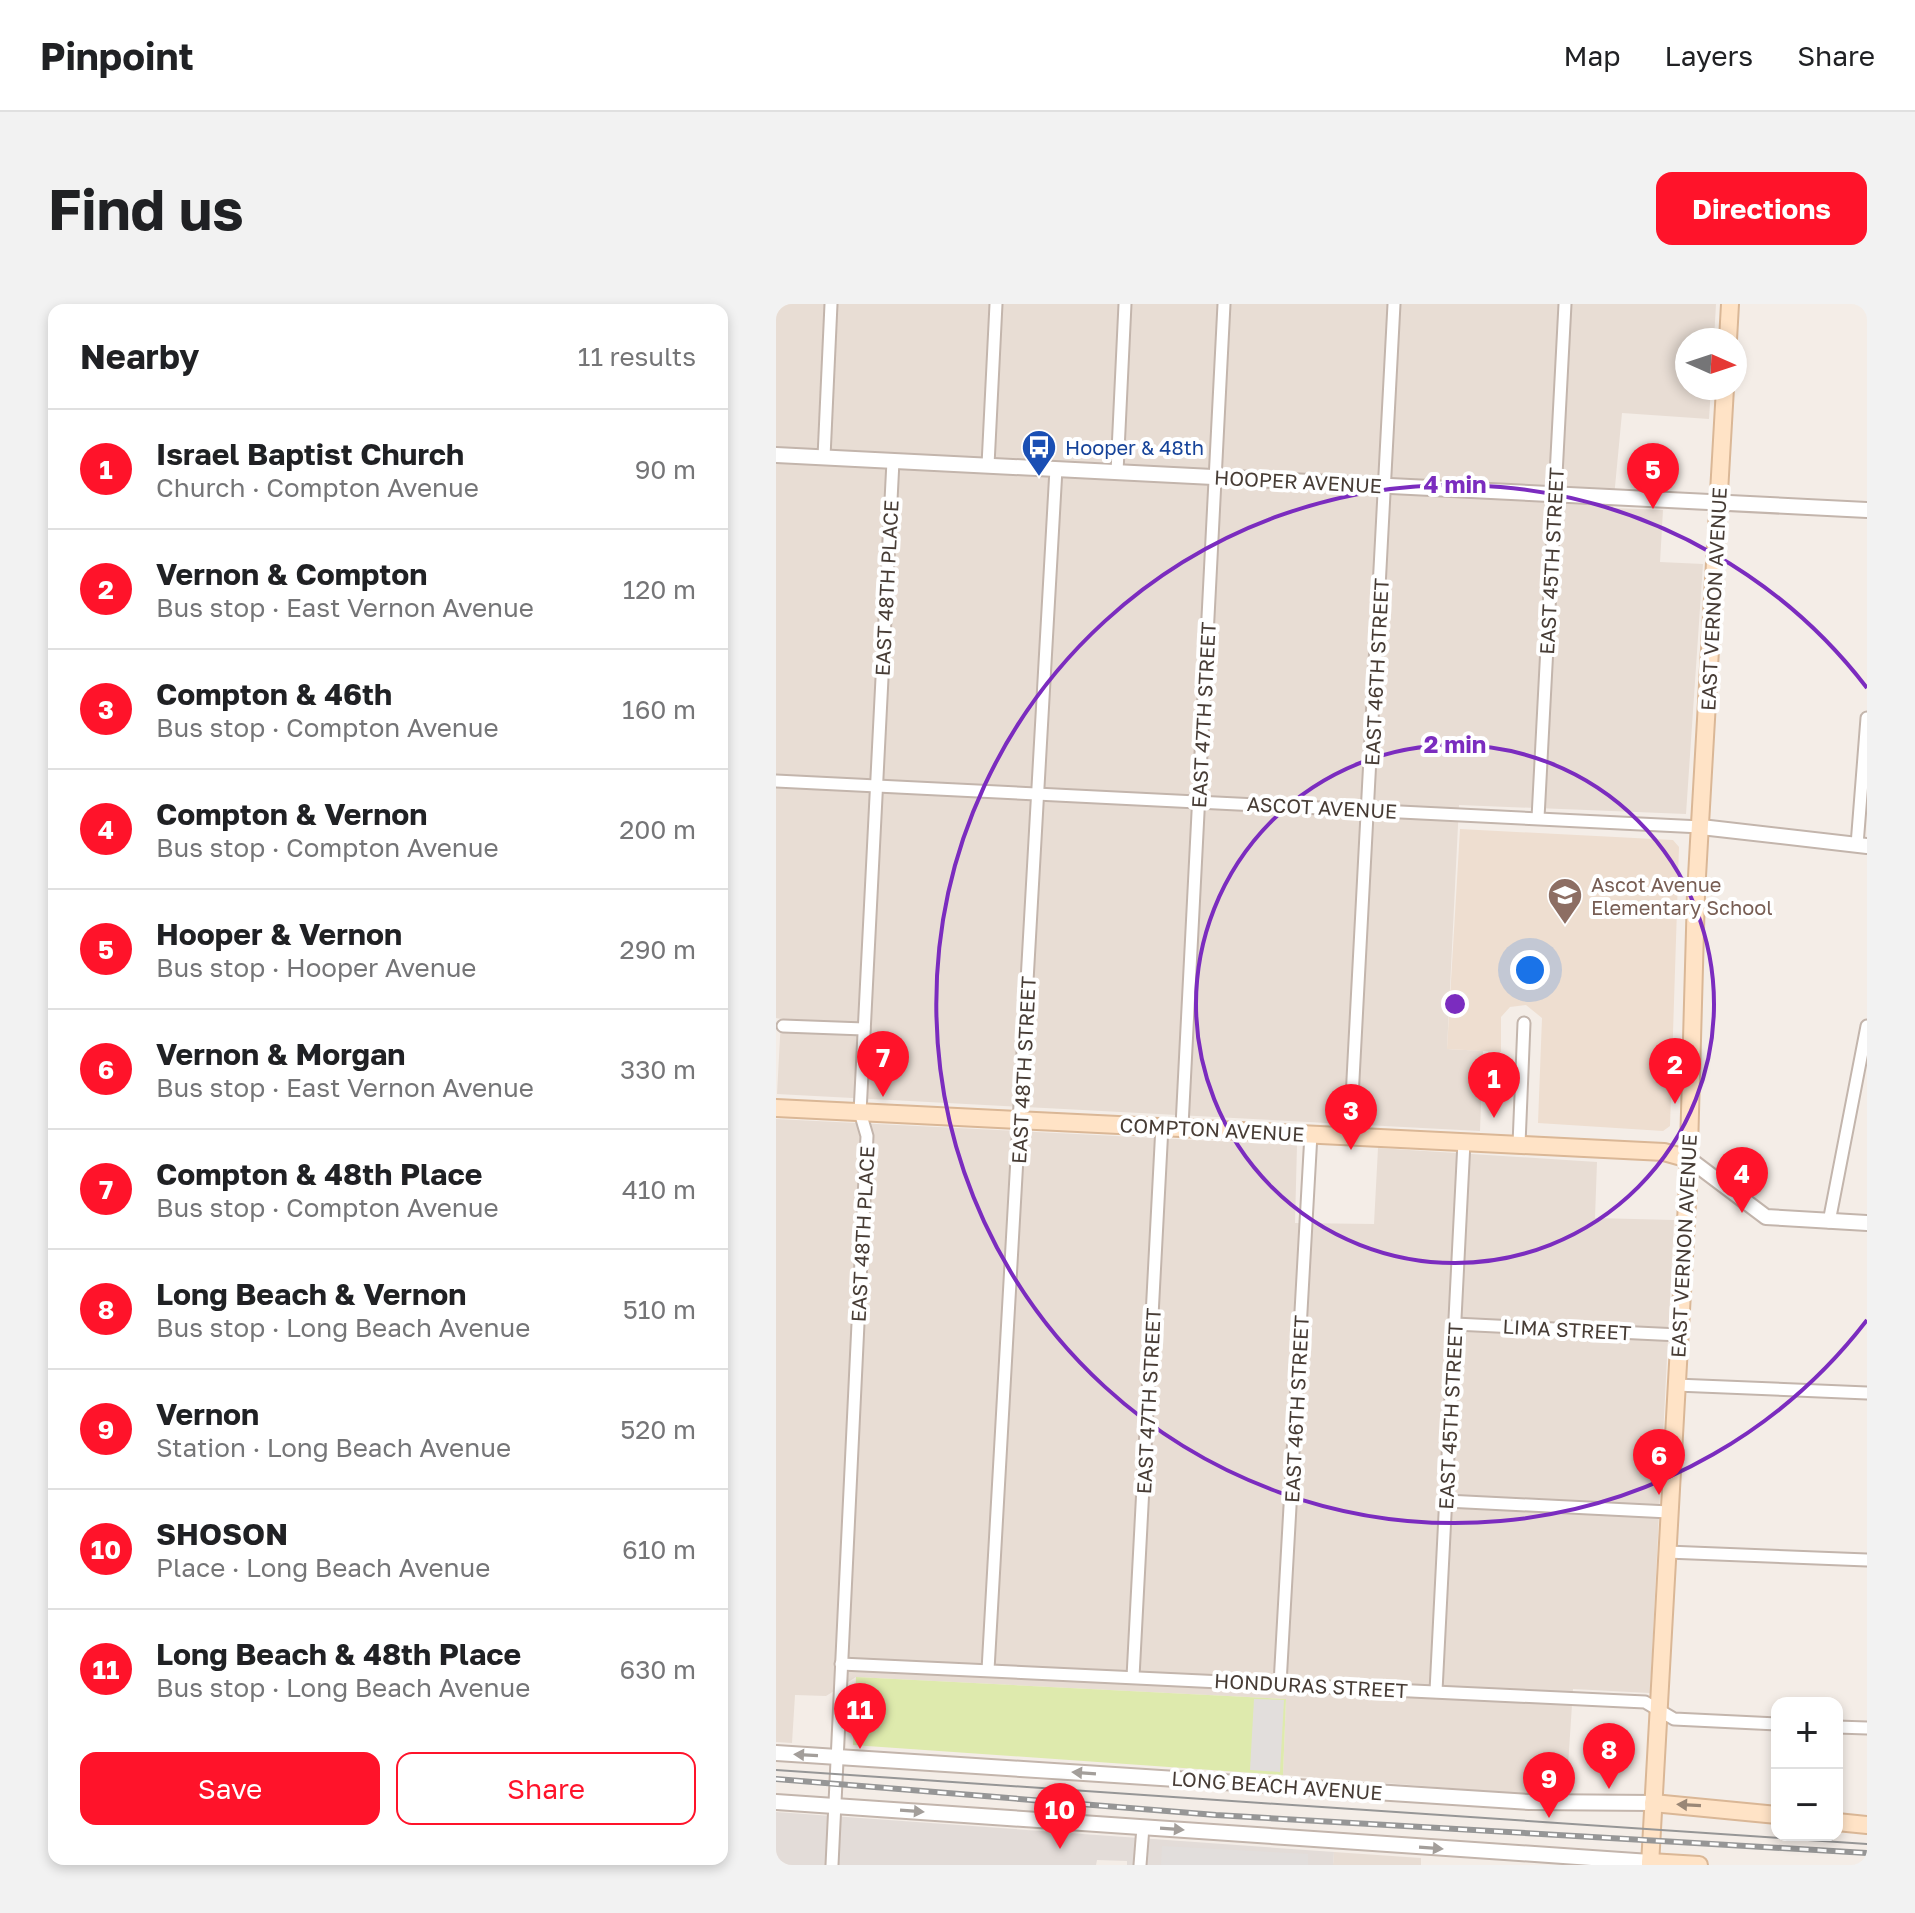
<!DOCTYPE html>
<meta charset="utf-8">
<style>
:root{--surface:#fff;--page:#f2f2f2;--text:#202124;--muted:#757577;--line:#e0e0e0;--accent:#ff132a}
body{margin:0;font-family:"Golos Text",sans-serif;background:var(--page);color:var(--text)}
.controls{position:absolute;right:24px;bottom:24px;display:grid;overflow:hidden;border-radius:16px;box-shadow:0 4px 12px #0003}
.controls button{width:72px;height:72px;display:grid;place-items:center;padding:0;border:0;border-bottom:2px solid var(--line);background:var(--surface);color:var(--text);font:40px sans-serif}
.compass{position:absolute;left:899px;top:24px;width:72px;height:72px;border-radius:50%;background:var(--surface);box-shadow:0 4px 12px #0003;rotate:93deg}
.you{position:absolute;left:754px;top:666px;width:28px;height:28px;margin:-20px;border:6px solid #fff;border-radius:50%;background:#1a73e8;box-shadow:0 0 0 12px #1a73e833}
.badge{display:grid;place-items:center;width:52px;height:52px;border-radius:50%;background:var(--accent);color:#fff;font-size:26px;font-weight:700}
.pin{position:absolute;translate:-50% -66px;filter:drop-shadow(0 2px 4px #0008)}
.pin::after{content:'';position:absolute;top:42px;width:28px;height:24px;background:inherit;clip-path:polygon(0 0,100% 0,50% 100%)}
.list{margin:0;padding:0;list-style:none}
h2{display:flex;justify-content:space-between;align-items:center;height:104px;margin:0;padding:0 32px;font-size:34px}
h2 small{font-size:26px;font-weight:400;color:var(--muted)}
.list li{display:grid;grid-template-columns:52px 1fr auto;gap:24px;align-items:center;box-sizing:border-box;height:120px;padding:0 32px;border-top:2px solid var(--line)}
.list b{display:block;font-size:30px;white-space:nowrap}
.list p{margin:0;font-size:26px;white-space:nowrap;color:var(--muted)}
.list em{font-size:26px;font-style:normal;color:var(--muted)}
.actions{display:flex;gap:16px;padding:24px 32px}
.actions a{flex:1;padding:18px 0;border:2px solid var(--accent);border-radius:16px;text-align:center;font-size:28px;color:var(--accent)}
.actions .main{background:var(--accent);color:#fff}
.map{position:relative;flex:none;width:1091px;height:1561px;overflow:hidden;border-radius:16px}
header{display:flex;align-items:center;gap:48px;box-sizing:border-box;height:112px;padding:0 40px;background:var(--surface);border-bottom:2px solid var(--line)}
header strong{font-size:38px}
nav{display:flex;gap:44px;margin-inline-start:auto;font-size:28px}
.intro{display:flex;align-items:center;justify-content:space-between;box-sizing:border-box;height:192px;padding:0 48px}
h1{margin:0;font-size:56px}
.button{padding:20px 36px;border-radius:16px;background:var(--accent);color:#fff;font-size:28px;font-weight:700}
main{display:flex;gap:48px;padding:0 48px}
aside{flex:1;background:var(--surface);border-radius:16px;box-shadow:0 4px 12px #0003}
.map>svg:first-child{display:block}
.residential{fill:#e8ddd4}
.industrial{fill:#e3dcd8}
.education{fill:#eeded0}
.green{fill:#deeaad}
.parking{fill:#e2dedc}
.lines{fill:none;stroke-linecap:round;stroke-linejoin:round}
.minor-casing{stroke:#c3b5ac;stroke-width:15}
.tertiary-casing{stroke:#c3b5ac;stroke-width:18}
.secondary-casing{stroke:#dab796;stroke-width:20}
.minor{stroke:#fff;stroke-width:11}
.tertiary{stroke:#fff;stroke-width:14}
.secondary{stroke:#ffe3c6;stroke-width:16}
.tram{stroke:#969696;stroke-width:2}
.rail-casing{stroke:#969696;stroke-width:6}
.rail{stroke:#fff;stroke-width:3;stroke-dasharray:9;stroke-linecap:butt}
.oneway{fill:#a39e9a}
.oneway2{fill:#9a8776}
.ring{fill:none;stroke:#7b2cbf;stroke-width:4}
.labels{text-anchor:middle;dominant-baseline:central;stroke-width:8;stroke-linejoin:round;paint-order:stroke}
.transit-label{font-size:20px;fill:#164399;stroke:#fff;text-anchor:start}
.street-label{font-size:20px;fill:#473c35;stroke:#fff}
.education-label{font-size:20px;fill:#785e54;stroke:#fff;text-anchor:start}
.centre{fill:#7b2cbf;stroke:#fff;stroke-width:4}
.ring-label{font-size:24px;text-anchor:middle;font-weight:bold;fill:#7b2cbf;stroke:#fff;stroke-width:8;stroke-linejoin:round;paint-order:stroke}
</style>
<header>
<strong>Pinpoint</strong>
<nav><a>Map</a><a>Layers</a><a>Share</a></nav>
</header>
<div class="intro"><h1>Find us</h1><a class="button">Directions</a></div>
<main>
<aside>
<h2>Nearby<small>11 results</small></h2>
<ul class="list">
<li><span class="badge">1</span><div><b>Israel Baptist Church</b><p>Church · Compton Avenue</p></div><em>90 m</em></li>
<li><span class="badge">2</span><div><b>Vernon &amp; Compton</b><p>Bus stop · East Vernon Avenue</p></div><em>120 m</em></li>
<li><span class="badge">3</span><div><b>Compton &amp; 46th</b><p>Bus stop · Compton Avenue</p></div><em>160 m</em></li>
<li><span class="badge">4</span><div><b>Compton &amp; Vernon</b><p>Bus stop · Compton Avenue</p></div><em>200 m</em></li>
<li><span class="badge">5</span><div><b>Hooper &amp; Vernon</b><p>Bus stop · Hooper Avenue</p></div><em>290 m</em></li>
<li><span class="badge">6</span><div><b>Vernon &amp; Morgan</b><p>Bus stop · East Vernon Avenue</p></div><em>330 m</em></li>
<li><span class="badge">7</span><div><b>Compton &amp; 48th Place</b><p>Bus stop · Compton Avenue</p></div><em>410 m</em></li>
<li><span class="badge">8</span><div><b>Long Beach &amp; Vernon</b><p>Bus stop · Long Beach Avenue</p></div><em>510 m</em></li>
<li><span class="badge">9</span><div><b>Vernon</b><p>Station · Long Beach Avenue</p></div><em>520 m</em></li>
<li><span class="badge">10</span><div><b>SHOSON</b><p>Place · Long Beach Avenue</p></div><em>610 m</em></li>
<li><span class="badge">11</span><div><b>Long Beach &amp; 48th Place</b><p>Bus stop · Long Beach Avenue</p></div><em>630 m</em></li>
</ul>
<div class="actions"><a class="main">Save</a><a>Share</a></div>
</aside>
<div class="map">
<svg width="1091" height="1561" viewBox="0 0 1091 1561">
<rect width="100%" height="100%" fill="#f4ede7"/>
<g class="residential">
<polygon points="0,0 940,0 938,36 911,36 911,84 935,84 933,115 846,109 837,204 887,206 884,258 927,260 910,510 683,501 671,745 707,747 704,827 1,790 5,715 0,714"/>
<polygon points="0,815 521,841 519,919 598,920 602,844 821,858 819,914 898,916 874,1389 797,1385 790,1493 507,1471 510,1395 80,1373 50,1392 19,1391 16,1439 0,1438"/>
<polygon points="558,1548 645,1554 645,1561 557,1561"/>
</g>
<polygon class="industrial" points="0,1508 558,1548 557,1561 351,1561 351,1557 321,1556 320,1561 0,1561"/>
<polygon class="education" points="684,525 897,536 903,543 894,822 887,827 762,819 766,714 750,701 734,703 725,713 725,748 671,745"/>
<polygon class="green" points="80,1373 510,1395 507,1471 77,1441"/>
<g class="parking">
<polygon points="478,1395 508,1396 504,1468 474,1466"/>
<polygon points="386,1542 532,1550 532,1561 385,1561"/>
</g>
<g class="lines">
<g class="minor-casing">
<g id="minor">
<polyline points="48,153 55,0"/>
<polyline points="212,161 220,0"/>
<polyline points="341,168 349,0"/>
<polyline points="0,477 925,523"/>
<polyline points="762,514 789,0"/>
<polyline points="1081,541 1091,414"/>
<polyline points="7,722 88,725"/>
<polyline points="406,822 448,0"/>
<polyline points="574,832 618,0"/>
<polyline points="743,840 748,719"/>
<polyline points="1053,918 1091,722"/>
<polyline points="679,1020 903,1031"/>
<polyline points="900,1081 1091,1089"/>
<polyline points="670,1197 893,1208"/>
<polyline points="891,1248 1091,1256"/>
<polyline points="65,1360 869,1398 898,1415 1001,1420"/>
<polyline points="212,1366 280,165"/>
<polyline points="357,1373 386,822"/>
<polyline points="504,1380 535,830"/>
<polyline points="660,1387 688,838"/>
<polyline points="1061,1423 1091,1424"/>
<polyline points="56,1561 91,832 84,808 85,789 117,157"/>
<polyline points="364,1561 367,1523"/>
</g>
</g>
<g class="tertiary-casing">
<g id="tertiary">
<polyline points="0,151 1091,206"/>
<polyline points="925,523 1091,542"/>
<polyline points="913,855 990,913 1091,919"/>
<polyline points="0,1449 753,1498 877,1499"/>
<polyline points="0,1498 874,1558"/>
</g>
</g>
<g class="secondary-casing">
<g id="secondary">
<polyline points="952,36 954,0"/>
<polyline points="0,804 888,848 913,855"/>
<polyline points="877,1499 1001,1511"/>
<polyline points="1061,1518 1091,1521"/>
<polyline points="874,1558 923,1561"/>
<polyline points="874,1561 912,881 920,590 949,84"/>
</g>
</g>
<use href="#minor" class="minor"/>
<use href="#tertiary" class="tertiary"/>
<use href="#secondary" class="secondary"/>
<polyline class="tram" points="0,1466 1091,1540"/>
<g class="rail-casing">
<polyline id="rail" points="0,1475 440,1511 1091,1549"/>
</g>
<use href="#rail" class="rail"/>
</g>
<defs><path id="oneway-solid" d="M-6-.8H1V-3.2L6.5 0L1 3.2V.8H-6Z" transform="scale(2)"/></defs>
<g class="oneway">
<use href="#oneway-solid" transform="translate(30 1451) rotate(-177)"/>
<use href="#oneway-solid" transform="translate(308 1469) rotate(-176)"/>
<use href="#oneway-solid" transform="translate(136 1507) rotate(4)"/>
<use href="#oneway-solid" transform="translate(396 1525) rotate(4)"/>
<use href="#oneway-solid" transform="translate(655 1544) rotate(4)"/>
</g>
<use class="oneway2" href="#oneway-solid" transform="translate(913 1501) rotate(-177)"/>
<g class="ring">
<circle cx="679" cy="700" r="259"/>
<path d="M1091 1016A519 519 0 1 1 1091 384"/>
</g>
<defs>
<g id="bus-pin" transform="scale(1.8)"><path d="M0 17L-7.5 6A9.5 9.5 0 1 1 7.5 6Z" fill="#1a4fb4" stroke="#fff"/><path d="M-5-6H5V4H4V6H2V4H-2V6H-4V4H-5ZM-3.5-4V0h7V-4ZM-3.5 1.2v1.5H-2V1.2ZM2 1.2v1.5H3.5V1.2Z" fill="#fff"/></g>
<g id="school-pin" transform="scale(1.8)"><path d="M0 17L-7.5 6A9.5 9.5 0 1 1 7.5 6Z" fill="#8d6e63" stroke="#fff"/><path d="M0-5L7-2L0 1L-7-2ZM-4 1L0 2.5L4 1V4Q0 6-4 4Z" fill="#fff"/></g>
</defs>
<g fill-rule="evenodd">
<use href="#bus-pin" x="263" y="143"/>
<use href="#school-pin" x="789" y="591"/>
</g>
<g class="labels">
<g class="transit-label">
<text x="289" y="143">Hooper &amp; 48th</text>
</g>
<g class="street-label">
<text transform="translate(522 177) rotate(3)">HOOPER AVENUE</text>
<text transform="translate(775 257) rotate(-87)">EAST 45TH STREET</text>
<text transform="translate(110 284) rotate(-87)">EAST 48TH PLACE</text>
<text transform="translate(937 295) rotate(-87)">EAST VERNON AVENUE</text>
<text transform="translate(600 368) rotate(-87)">EAST 46TH STREET</text>
<text transform="translate(427 411) rotate(-87)">EAST 47TH STREET</text>
<text transform="translate(546 503) rotate(3)">ASCOT AVENUE</text>
<text transform="translate(247 766) rotate(-87)">EAST 48TH STREET</text>
<text transform="translate(436 825) rotate(3)">COMPTON AVENUE</text>
<text transform="translate(86 930) rotate(-87)">EAST 48TH PLACE</text>
<text transform="translate(907 942) rotate(-87)">EAST VERNON AVENUE</text>
<text transform="translate(791 1025) rotate(3)">LIMA STREET</text>
<text transform="translate(372 1097) rotate(-87)">EAST 47TH STREET</text>
<text transform="translate(520 1105) rotate(-87)">EAST 46TH STREET</text>
<text transform="translate(674 1112) rotate(-87)">EAST 45TH STREET</text>
<text transform="translate(535 1381) rotate(3)">HONDURAS STREET</text>
<text transform="translate(501 1481) rotate(4)">LONG BEACH AVENUE</text>
</g>
<g class="education-label">
<text x="815" y="580">Ascot Avenue<tspan x="815" dy="23">Elementary School</tspan></text>
</g>
</g>
<circle cx="679" cy="700" r="12" class="centre"/>
<g class="ring-label">
<text x="679" y="189">4 min</text>
<text x="679" y="449">2 min</text>
</g>
</svg>
<div class="controls">
<button>+</button>
<button>−</button>
</div>
<svg class="compass" viewBox="-18 -18 36 36"><path d="M0-13l5 13h-10z" fill="#e53935"/><path d="M0 13l5-13h-10z" fill="#757577"/></svg>
<div class="you"></div>
<div class="pin badge" style="left:718px;top:814px">1</div>
<div class="pin badge" style="left:899px;top:800px">2</div>
<div class="pin badge" style="left:575px;top:846px">3</div>
<div class="pin badge" style="left:966px;top:909px">4</div>
<div class="pin badge" style="left:877px;top:205px">5</div>
<div class="pin badge" style="left:883px;top:1191px">6</div>
<div class="pin badge" style="left:107px;top:793px">7</div>
<div class="pin badge" style="left:833px;top:1485px">8</div>
<div class="pin badge" style="left:773px;top:1514px">9</div>
<div class="pin badge" style="left:284px;top:1545px">10</div>
<div class="pin badge" style="left:84px;top:1445px">11</div>
</div>
</main>
